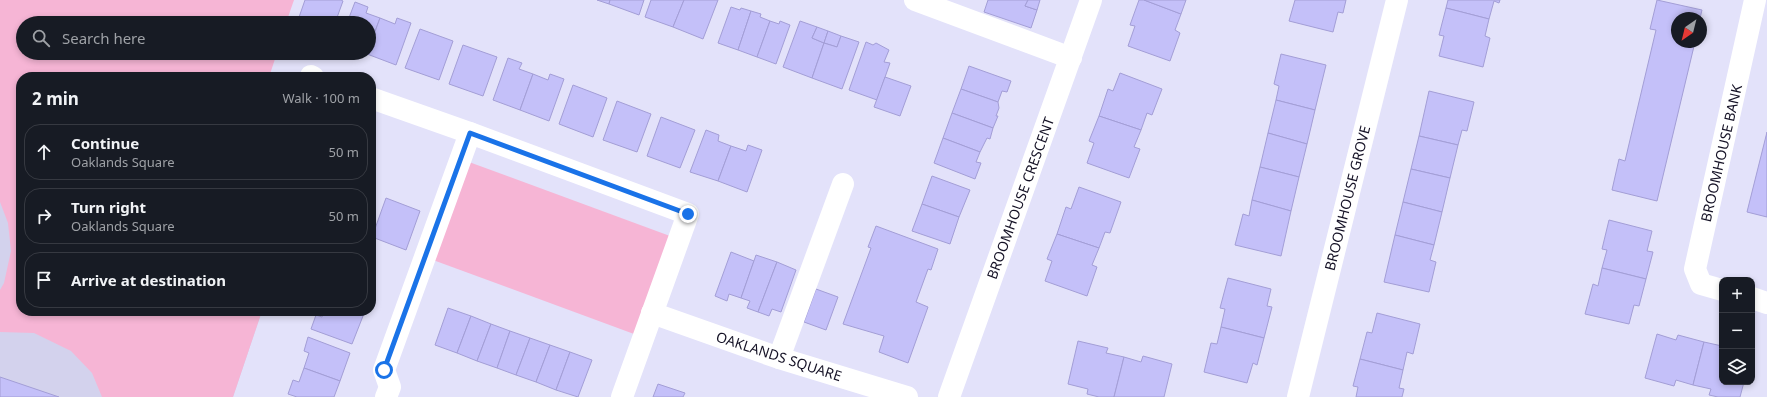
<!DOCTYPE html>
<meta charset="utf-8">
<style>
:root{--surface:#171b24;--page:#242831;--text:#f1f3f6;--muted:#9ea1a6;--line:#363941}
body{margin:0;font-family:"Noto Sans",sans-serif;background:var(--page);color:var(--text)}
.controls{position:absolute;right:12px;bottom:12px;display:grid;overflow:hidden;border-radius:8px;box-shadow:0 2px 6px #0003}
.controls button{width:36px;height:36px;display:grid;place-items:center;padding:0;border:0;border-bottom:1px solid var(--line);background:var(--surface);color:var(--text);font:20px sans-serif}
.compass{position:absolute;left:1671px;top:12px;width:36px;height:36px;border-radius:50%;background:var(--surface);box-shadow:0 2px 6px #0003;rotate:215deg}
.stop{position:absolute;width:12px;height:12px;margin:-9px;border:3px solid #1a73e8;border-radius:50%;background:#fff}
.stop.end{background:#1a73e8;border-color:#fff;box-shadow:0 1px 4px #0008}
.list{margin:0;padding:0;list-style:none}
h2{display:flex;justify-content:space-between;align-items:center;height:52px;margin:0;padding:0 16px;font-size:17px}
h2 small{font-size:13px;font-weight:400;color:var(--muted)}
.list li{display:grid;grid-template-columns:26px 1fr auto;gap:12px;align-items:center;box-sizing:border-box;height:56px;margin:0 8px 8px;padding:0 8px;border:1px solid var(--line);border-radius:16px}
.list b{display:block;font-size:15px;white-space:nowrap}
.list p{margin:0;font-size:13px;white-space:nowrap;color:var(--muted)}
.list em{font-size:13px;font-style:normal;color:var(--muted)}
.icon{flex:none;width:22px;height:22px;fill:none;stroke:currentColor;stroke-width:2;stroke-linecap:round;stroke-linejoin:round}
.map{position:relative;flex:none;width:1767px;height:397px;overflow:hidden}
.search{position:absolute;background:var(--surface);box-shadow:0 2px 6px #0003;left:16px;top:16px;width:360px;height:44px;display:flex;align-items:center;gap:10px;box-sizing:border-box;padding:0 14px;border-radius:22px;color:var(--muted);font-size:15px}
.panel{position:absolute;background:var(--surface);box-shadow:0 2px 6px #0003;left:16px;top:72px;width:360px;height:244px;border-radius:16px}
.map>svg:first-child{display:block}
.built{fill:#d3d2ed}
.green{fill:#f6b5d5}
.building{fill:#c4c0f9;stroke:#a39ed6}
.lines{fill:none;stroke-linecap:round;stroke-linejoin:round}
.minor{stroke:#fff;stroke-width:22}
.route{stroke:#1a73e8;stroke-width:5}
.labels{text-anchor:middle;dominant-baseline:central;stroke-width:4;stroke-linejoin:round;paint-order:stroke}
.street-label{font-size:14px;fill:#141125;stroke:#fff}
</style>
<div class="map">
<svg width="1767" height="397" viewBox="0 0 1767 397">
<rect width="100%" height="100%" fill="#e3e2fa"/>
<polygon class="built" points="0,156 21,311 262,311 233,397 0,397"/>
<g class="green">
<polygon points="0,0 294,0 286,23 23,23 23,53 277,53 269,77 21,77 21,311 262,311 233,397 102,397 92,373 71,351 34,333 0,332 0,290 4,283 11,251 8,223 0,202"/>
<polygon points="469,162 670,236 634,334 433,260"/>
</g>
<g class="building">
<polygon points="305,0 341,0 343,1 335,23 297,23"/>
<polygon points="597,0 610,0 609,4"/>
<polygon points="610,0 644,0 639,15 609,4"/>
<polygon points="651,0 684,0 673,27 645,17"/>
<polygon points="684,0 718,0 703,39 673,27"/>
<polygon points="988,0 1028,0 1025,6 1037,10 1031,28 984,12"/>
<polygon points="1028,0 1040,0 1037,10 1025,6"/>
<polygon points="1139,0 1144,0 1181,14 1175,30 1180,33 1170,61 1128,46 1135,26 1130,25"/>
<polygon points="1144,0 1186,0 1181,14"/>
<polygon points="1295,0 1346,0 1343,13 1338,12 1333,32 1289,21"/>
<polygon points="1448,0 1500,0 1499,3 1494,1 1489,19 1446,8"/>
<polygon points="1657,0 1702,10 1700,18 1677,18 1677,42 1695,42 1657,201 1612,190 1619,159 1625,161 1656,30 1650,29"/>
<polygon points="355,2 368,7 366,13 380,18 369,48 369,23 347,23"/>
<polygon points="731,7 740,10 741,8 751,11 738,50 718,43"/>
<polygon points="1446,8 1489,19 1485,36 1490,38 1483,67 1439,56 1444,36 1439,35"/>
<polygon points="751,11 761,14 760,17 770,21 757,57 738,50"/>
<polygon points="380,18 395,24 397,18 411,23 396,65 367,54 369,53 369,48"/>
<polygon points="770,21 779,24 780,21 790,25 776,64 757,57"/>
<polygon points="800,21 817,27 812,38 824,43 812,78 783,67"/>
<polygon points="817,27 828,31 824,43 812,38"/>
<polygon points="420,29 453,41 439,80 405,68"/>
<polygon points="828,31 841,36 837,47 824,43"/>
<polygon points="841,36 859,42 842,89 812,78 824,43 837,47"/>
<polygon points="866,42 873,45 876,43 889,50 884,62 890,63 877,100 849,90"/>
<polygon points="463,45 497,57 483,96 449,84"/>
<polygon points="1281,54 1326,65 1315,110 1276,100 1279,86 1274,84"/>
<polygon points="508,58 522,63 519,69 533,74 520,110 493,100"/>
<polygon points="969,66 1011,81 1007,92 1002,91 998,102 961,89"/>
<polygon points="1120,73 1162,89 1152,115 1147,113 1141,130 1099,116 1108,89 1113,91"/>
<polygon points="533,74 548,80 550,74 564,79 549,121 520,110"/>
<polygon points="885,77 911,86 900,116 874,107"/>
<polygon points="573,85 607,98 593,137 559,124"/>
<polygon points="961,89 998,102 999,108 996,116 998,116 993,128 952,113"/>
<polygon points="1429,91 1474,102 1467,131 1462,130 1458,145 1419,136"/>
<polygon points="1276,100 1315,110 1307,144 1268,133"/>
<polygon points="617,101 651,114 637,152 603,140"/>
<polygon points="952,113 993,128 990,139 987,138 980,152 943,138"/>
<polygon points="1099,116 1141,130 1134,147 1140,149 1129,178 1087,163 1094,143 1089,141"/>
<polygon points="661,117 695,130 680,168 647,156"/>
<polygon points="706,130 719,135 718,141 731,146 718,181 690,172"/>
<polygon points="1767,132 1767,217 1747,212"/>
<polygon points="1268,133 1307,144 1299,177 1260,167"/>
<polygon points="1419,136 1458,145 1450,178 1411,169"/>
<polygon points="943,138 980,152 976,162 981,163 975,179 934,163"/>
<polygon points="748,145 762,150 747,192 718,181 731,146 746,151"/>
<polygon points="1260,167 1299,177 1291,211 1252,200"/>
<polygon points="1411,169 1450,178 1442,212 1403,202"/>
<polygon points="932,176 970,190 959,217 922,204"/>
<polygon points="1079,187 1121,202 1110,233 1105,232 1099,248 1057,234 1066,207 1071,209"/>
<polygon points="386,198 420,211 406,250 372,237"/>
<polygon points="1252,200 1291,211 1281,256 1235,245 1243,214 1249,216"/>
<polygon points="1403,202 1442,212 1434,245 1395,235"/>
<polygon points="922,204 959,217 950,244 912,231"/>
<polygon points="1609,220 1652,231 1647,251 1653,252 1646,279 1602,268 1607,250 1602,249"/>
<polygon points="876,226 938,249 931,270 928,269 916,302 928,307 908,363 879,352 884,336 843,324 871,248 868,247"/>
<polygon points="1057,234 1099,248 1092,265 1097,267 1087,296 1045,281 1052,261 1047,259"/>
<polygon points="1395,235 1434,245 1430,260 1436,262 1429,292 1384,282"/>
<polygon points="731,252 754,261 741,298 729,294 727,301 715,296"/>
<polygon points="756,255 777,262 758,312 747,308 750,301 741,298"/>
<polygon points="777,262 796,270 781,312 772,309 769,316 758,312"/>
<polygon points="1602,268 1646,279 1639,306 1634,305 1629,324 1585,314 1593,284 1598,286"/>
<polygon points="1228,278 1271,289 1267,306 1272,307 1264,338 1221,327 1225,309 1220,308"/>
<polygon points="816,289 838,297 826,330 804,322"/>
<polygon points="448,308 471,316 457,353 435,345"/>
<polygon points="324,311 348,311 363,316 352,344 311,329 316,315 322,317"/>
<polygon points="348,311 365,311 363,316"/>
<polygon points="1377,313 1420,324 1413,354 1407,352 1403,370 1360,359 1367,332 1372,333"/>
<polygon points="471,316 491,324 477,361 457,353"/>
<polygon points="491,324 510,331 497,368 477,361"/>
<polygon points="1221,327 1264,338 1257,365 1253,363 1247,383 1204,372 1211,343 1217,344"/>
<polygon points="510,331 530,338 516,375 497,368"/>
<polygon points="1657,334 1676,340 1678,335 1704,342 1693,385 1676,380 1674,386 1645,378"/>
<polygon points="308,337 350,353 340,381 304,368 309,353 304,351"/>
<polygon points="530,338 550,345 536,382 516,375"/>
<polygon points="1078,341 1108,348 1106,353 1124,357 1114,397 1099,397 1087,394 1088,389 1068,384"/>
<polygon points="1704,342 1722,346 1722,382 1744,382 1740,397 1718,397 1709,395 1711,389 1693,385"/>
<polygon points="550,345 570,352 556,390 536,382"/>
<polygon points="570,352 592,360 578,397 556,390"/>
<polygon points="1143,356 1172,364 1164,397 1114,397 1124,357 1141,362"/>
<polygon points="1360,359 1403,370 1399,388 1404,389 1402,397 1356,397 1358,387 1353,386"/>
<polygon points="304,368 340,381 334,397 297,397 288,394 293,380 299,382"/>
<polygon points="0,377 59,397 0,397"/>
<polygon points="658,384 685,393 683,397 653,397"/>
</g>
<g class="lines">
<g class="minor">
<polyline points="915,0 1071,58"/>
<polyline points="311,76 313,77"/>
<polyline points="371,98 470,133"/>
<polyline points="1722,290 1701,284 1695,269 1755,0"/>
<polyline points="1752,298 1767,303"/>
<polyline points="652,313 779,358 907,397"/>
<polyline points="779,358 843,184"/>
<polyline points="386,397 390,387 384,370 470,133 688,214 622,397"/>
<polyline points="949,397 1091,0"/>
<polyline points="1298,397 1397,0"/>
</g>
</g>
<g class="lines">
<polyline class="route" points="384,370 470,133 688,214"/>
</g>
<g class="labels">
<g class="street-label">
<text transform="translate(1721 153) rotate(-77)">BROOMHOUSE BANK</text>
<text transform="translate(1020 198) rotate(-70)">BROOMHOUSE CRESCENT</text>
<text transform="translate(1347 198) rotate(-76)">BROOMHOUSE GROVE</text>
<text transform="translate(779 356) rotate(18)">OAKLANDS SQUARE</text>
</g>
</g>
</svg>
<div class="controls">
<button>+</button>
<button>−</button>
<button><svg class="icon" aria-label="layers" viewBox="0 0 24 24"><path d="M12 4l9 5-9 5-9-5zM3 14l9 5 9-5"/></svg></button>
</div>
<svg class="compass" viewBox="-18 -18 36 36"><path d="M0-13l5 13h-10z" fill="#e53935"/><path d="M0 13l5-13h-10z" fill="#9ea1a6"/></svg>
<div class="stop" style="left:384px;top:370px"></div>
<div class="stop end" style="left:688px;top:214px"></div>
<div class="search"><svg class="icon" aria-label="search" viewBox="0 0 24 24"><circle cx="10" cy="10" r="6"/><path d="M15 15l6 6"/></svg>Search here</div>
<section class="panel">
<h2>2 min<small>Walk · 100 m</small></h2>
<ul class="list">
<li><svg class="icon" aria-label="ahead" viewBox="0 0 24 24"><path d="M12 20V5M6 11l6-6 6 6"/></svg><div><b>Continue</b><p>Oaklands Square</p></div><em>50 m</em></li>
<li><svg class="icon" aria-label="right" viewBox="0 0 24 24"><path d="M7 20v-9h11M14 6l5 5-5 5"/></svg><div><b>Turn right</b><p>Oaklands Square</p></div><em>50 m</em></li>
<li><svg class="icon" aria-label="arrive" viewBox="0 0 24 24"><path d="M6 21V4h12l-3 4 3 4H6"/></svg><div><b>Arrive at destination</b></div></li>
</ul>
</section>
</div>
